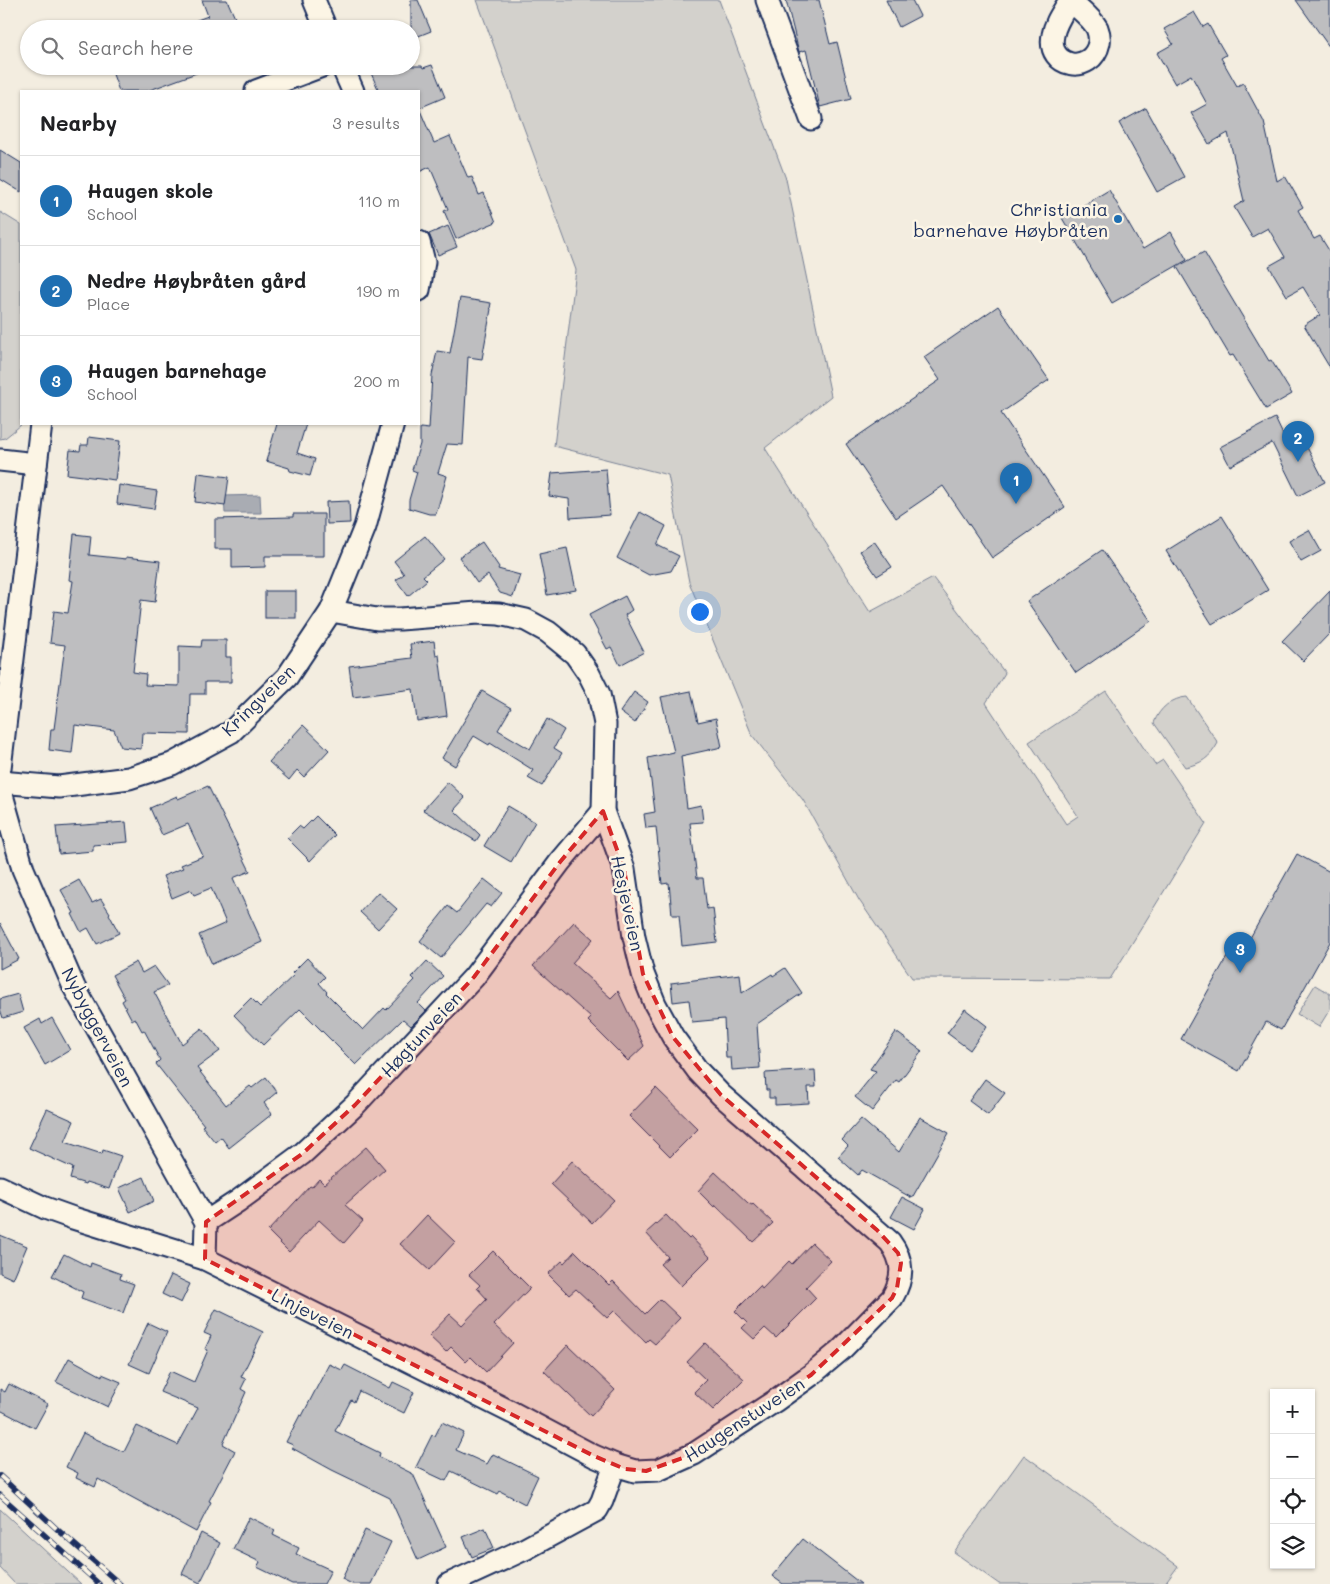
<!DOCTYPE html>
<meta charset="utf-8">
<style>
:root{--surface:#fff;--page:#f2f2f2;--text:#202124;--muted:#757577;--line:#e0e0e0;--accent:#1f6fb2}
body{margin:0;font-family:Mali,sans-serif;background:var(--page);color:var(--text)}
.controls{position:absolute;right:15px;bottom:15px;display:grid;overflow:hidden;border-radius:0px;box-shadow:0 1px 4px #0004}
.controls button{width:45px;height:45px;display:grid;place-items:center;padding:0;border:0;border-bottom:1px solid var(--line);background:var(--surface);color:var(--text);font:25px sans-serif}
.you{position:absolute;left:699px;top:611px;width:18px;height:18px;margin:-12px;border:4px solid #fff;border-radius:50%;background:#1a73e8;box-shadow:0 0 0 8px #1a73e833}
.badge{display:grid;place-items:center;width:32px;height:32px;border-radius:50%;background:var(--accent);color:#fff;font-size:16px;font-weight:700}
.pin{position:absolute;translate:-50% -41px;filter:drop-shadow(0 1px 2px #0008)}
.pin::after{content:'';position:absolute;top:26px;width:18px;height:15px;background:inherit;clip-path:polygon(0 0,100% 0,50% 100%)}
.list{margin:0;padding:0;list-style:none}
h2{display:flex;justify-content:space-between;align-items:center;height:65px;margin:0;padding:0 20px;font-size:21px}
h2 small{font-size:16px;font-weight:400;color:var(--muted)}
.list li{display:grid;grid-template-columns:32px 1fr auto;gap:15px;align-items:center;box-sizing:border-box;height:90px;padding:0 20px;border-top:1px solid var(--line)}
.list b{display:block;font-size:19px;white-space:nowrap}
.list p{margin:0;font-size:16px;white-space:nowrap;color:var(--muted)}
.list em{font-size:16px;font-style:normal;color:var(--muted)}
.icon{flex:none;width:28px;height:28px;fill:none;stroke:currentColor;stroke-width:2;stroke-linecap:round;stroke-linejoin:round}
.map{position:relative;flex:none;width:1330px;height:1584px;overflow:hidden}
.search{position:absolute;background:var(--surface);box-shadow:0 1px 4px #0004;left:20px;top:20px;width:400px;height:55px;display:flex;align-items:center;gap:12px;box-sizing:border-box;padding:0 18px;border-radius:28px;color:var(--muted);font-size:19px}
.panel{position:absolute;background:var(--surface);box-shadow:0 1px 4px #0004;left:20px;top:90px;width:400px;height:335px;border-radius:0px}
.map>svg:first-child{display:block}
.green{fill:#d3d1cc;stroke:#778095}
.water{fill:#a9acb3;stroke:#707a91}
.building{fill:#bebec0;stroke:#1b2f5e}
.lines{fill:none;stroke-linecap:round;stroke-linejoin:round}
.minor-casing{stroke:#1b2f5e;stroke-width:25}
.minor{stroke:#fcf5e5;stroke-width:21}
.rail-casing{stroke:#1b2f5e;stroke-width:5.5}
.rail{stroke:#fcf5e5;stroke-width:4;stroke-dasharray:11;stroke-linecap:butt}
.marked{fill:#d62828;fill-opacity:0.2;stroke:#d62828;stroke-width:4;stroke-dasharray:10 6;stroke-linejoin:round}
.poi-dot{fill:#1f6fb2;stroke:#fcf5e5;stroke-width:2}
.labels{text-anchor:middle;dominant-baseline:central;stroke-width:5;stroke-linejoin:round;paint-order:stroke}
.poi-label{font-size:18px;fill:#1b2f5e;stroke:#fcf5e5;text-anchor:end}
.street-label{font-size:18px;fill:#1b2f5e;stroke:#fcf5e5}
</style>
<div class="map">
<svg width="1330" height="1584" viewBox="0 0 1330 1584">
<rect width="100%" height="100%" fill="#f3ede0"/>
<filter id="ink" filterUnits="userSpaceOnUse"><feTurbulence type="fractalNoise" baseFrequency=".02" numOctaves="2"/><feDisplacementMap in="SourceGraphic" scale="10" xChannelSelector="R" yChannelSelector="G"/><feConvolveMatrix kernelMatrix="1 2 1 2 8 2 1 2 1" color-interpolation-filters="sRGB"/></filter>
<g filter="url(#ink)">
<g class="green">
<polygon points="477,0 719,0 786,179 831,396 765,448 870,612 933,578 1005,673 986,703 1066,824 1078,816 1029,742 1106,691 1155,765 1163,760 1206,823 1110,979 912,978 859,900 803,800 752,735 689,582 668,475 554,446 576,270"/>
<polygon points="0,212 21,225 21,425 5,438 0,439"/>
<path d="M1187,697l31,46c-8,15 -17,21 -33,24l-31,-44c5,-15 18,-25 33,-26z"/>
<polygon points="1315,985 1330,994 1330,1009 1319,1027 1297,1014"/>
<polygon points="1024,1455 1178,1566 1165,1584 999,1584 954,1552"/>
<polygon points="0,1509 81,1584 15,1584 0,1568"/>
</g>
<polygon class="water" points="260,495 261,513 225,513 224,496"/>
<g class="building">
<polygon points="202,0 227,0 240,29 178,29 178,27 208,16"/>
<polygon points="411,0 418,0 431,31 411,39"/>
<polygon points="786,0 819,0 830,44 837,42 851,99 820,107 806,50 799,52"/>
<polygon points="886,0 912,0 920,16 899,27"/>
<polygon points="1296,0 1330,0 1330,48"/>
<polygon points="1194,12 1203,27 1208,24 1226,55 1221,58 1237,86 1243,83 1264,122 1277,181 1285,176 1303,207 1298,210 1314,239 1320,236 1330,252 1330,368 1304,325 1320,315 1303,287 1287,296 1269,266 1285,257 1268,228 1252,237 1234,207 1244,201 1228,133 1209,144 1191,113 1207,104 1191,75 1175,84 1157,53 1173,44 1164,29"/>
<polygon points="432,65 445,97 419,108 434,143 450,136 468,178 472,177 479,195 484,193 496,222 456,239 444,211 448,209 430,167 419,172 419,91 379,91 370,71 382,66 422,66 423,68"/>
<polygon points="110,66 210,66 210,68 147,91 119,91"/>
<polygon points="1146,108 1184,177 1157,192 1119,123"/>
<polygon points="0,150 21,163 21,192 0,179"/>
<polygon points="1109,190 1143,249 1171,232 1187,260 1112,303 1062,218"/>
<polygon points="448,226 457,247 438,255 429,234"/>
<polygon points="1204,252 1269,361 1271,360 1292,394 1266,409 1233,355 1230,356 1177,267"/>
<polygon points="460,298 491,303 490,308 491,309 482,359 468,357 463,445 447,444 438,473 447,476 436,514 429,514 409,508 409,500 417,472 412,470 420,444 420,428 429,429 432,375 437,351 450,353"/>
<polygon points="998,306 1049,380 1001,413 1065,507 992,558 943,486 896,518 846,444 940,380 924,357"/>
<polygon points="1275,418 1284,437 1298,430 1325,482 1298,496 1272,443 1230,466 1220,447"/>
<polygon points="277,424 306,424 297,453 315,459 310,476 290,471 289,468 266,461"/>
<polygon points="89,437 120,441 115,480 67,474 70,450 80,451 81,445 88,445"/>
<polygon points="606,469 610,515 570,518 569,499 549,496 552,473"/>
<polygon points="198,473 229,477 225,506 195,502"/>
<polygon points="119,485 157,491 154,509 117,504"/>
<polygon points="349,501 350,523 327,524 326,502"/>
<polygon points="640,512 666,526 657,545 679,556 671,571 649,575 617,558"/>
<polygon points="293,514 324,514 324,556 265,556 265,567 232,568 232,549 215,549 215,519 293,517"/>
<polygon points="1222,516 1268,590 1212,624 1166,551"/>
<polygon points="1309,530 1321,551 1301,562 1289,541"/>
<polygon points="74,534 91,536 89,555 126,559 126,557 160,561 155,602 141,600 133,672 146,674 145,685 179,686 179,646 201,647 202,640 226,640 226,657 231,657 231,682 205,682 205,694 190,694 189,734 142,733 141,749 121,747 114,730 75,725 72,753 49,750 51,729 54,729 65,645 50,643 54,611 68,613 73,581 69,580"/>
<polygon points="425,536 444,559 423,576 427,580 408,596 396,580 404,574 394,561"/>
<polygon points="874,541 892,567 877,576 860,551"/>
<polygon points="482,542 499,567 498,569 520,575 513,597 500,593 488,575 477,583 459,557"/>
<polygon points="567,548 576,590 547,595 539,554"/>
<polygon points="1102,550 1151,621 1076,673 1027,601"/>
<rect x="265" y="591" width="31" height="27"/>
<polygon points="1330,591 1330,633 1303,661 1282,641"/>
<polygon points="625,596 632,610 625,615 644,652 620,665 611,647 607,649 589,615"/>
<polygon points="434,641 436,656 439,655 447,716 417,721 413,689 353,697 349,666 412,658 410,644"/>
<polygon points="482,691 511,708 498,730 530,749 547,719 564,730 554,748 562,753 542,786 528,778 533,770 490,743 489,745 474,736 455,766 442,758"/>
<polygon points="691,691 698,722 716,718 722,747 681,756 687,808 701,805 703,822 690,823 697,878 703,878 707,909 713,908 717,942 682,946 679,915 672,915 669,883 662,884 656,827 646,828 644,814 655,812 648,758 674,752 661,697"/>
<polygon points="634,692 648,702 635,723 620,712"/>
<polygon points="303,725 329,750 304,777 297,770 289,780 269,762"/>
<polygon points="448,782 465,798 454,810 480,835 476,841 423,810"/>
<polygon points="208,786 250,871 233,878 262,942 212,964 199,935 226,923 211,888 194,895 191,890 172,898 163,876 183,868 181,865 203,856 188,824 162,835 150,808 177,796 178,799"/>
<polygon points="508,806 535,822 511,862 484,846"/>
<polygon points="316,816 335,835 310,861 287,838 299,826 303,829"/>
<polygon points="126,822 128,842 93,845 93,851 59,854 56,827"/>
<polygon points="1297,854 1330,872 1330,942 1281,1030 1266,1022 1239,1071 1181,1039 1227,957 1236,963"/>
<polygon points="484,879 502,893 491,907 486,904 441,958 420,941 448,906 457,913"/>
<polygon points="79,880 92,903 101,899 110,913 109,914 119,933 97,944 88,928 81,932 72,914 74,913 61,890"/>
<polygon points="378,892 397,909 378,929 360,912"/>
<polygon points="574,922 593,939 572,963 611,998 618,991 644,1046 628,1061 588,1021 591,1018 533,966"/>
<polygon points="0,923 19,959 0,969"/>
<polygon points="307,958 325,977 319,983 327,992 326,993 363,1030 384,1008 386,1010 415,980 412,977 427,961 443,976 418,1003 426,1011 411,1026 403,1019 356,1065 300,1009 263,1045 234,1015 251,998 260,1007 294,975 292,973"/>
<polygon points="136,962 142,973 154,966 168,985 154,992 182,1044 202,1028 220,1051 197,1068 226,1105 250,1086 252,1088 266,1077 277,1092 264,1103 272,1114 229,1148 221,1137 215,1142 202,1126 204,1125 156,1064 160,1060 144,1030 142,1031 135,1018 132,1020 122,1001 125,999 112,975"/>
<polygon points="785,968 802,993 757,1024 760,1068 732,1070 731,1058 726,1058 724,1019 692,1022 689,1000 673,1002 671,983 740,974 742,993 772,974 773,976"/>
<polygon points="18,994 23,1012 3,1018 0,1009 0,999"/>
<polygon points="965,1009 987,1026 970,1050 947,1033"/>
<polygon points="52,1018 70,1050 45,1065 24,1028 40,1019 42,1024"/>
<polygon points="896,1032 922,1051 899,1082 896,1080 872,1111 855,1097 876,1071 870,1069"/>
<polygon points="815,1070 816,1087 808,1087 809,1103 775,1105 775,1098 769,1098 769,1090 766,1090 765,1073"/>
<polygon points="985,1079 1005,1093 988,1115 969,1101"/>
<polygon points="656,1088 698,1129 670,1157 629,1116"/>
<polygon points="47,1109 74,1121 65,1142 102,1154 103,1150 121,1156 109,1189 87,1182 86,1184 70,1179 73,1168 29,1148"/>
<polygon points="920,1117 949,1133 912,1198 862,1170 858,1175 838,1157 848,1146 842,1140 861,1119 899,1152"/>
<polygon points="366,1147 385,1169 345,1205 363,1221 344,1243 319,1220 289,1252 268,1231 310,1186 312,1187 319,1179 324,1184"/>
<polygon points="572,1161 614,1200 592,1223 551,1184"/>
<polygon points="715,1172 748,1203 752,1205 753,1204 773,1223 753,1242 715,1205 714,1207 698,1191"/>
<polygon points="144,1177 154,1201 130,1212 119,1188"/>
<polygon points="902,1197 925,1209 914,1229 891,1217"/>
<polygon points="427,1215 455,1242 429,1270 400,1244"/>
<polygon points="666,1215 689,1239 691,1237 710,1257 681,1286 660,1264 668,1257 646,1233"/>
<polygon points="0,1235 27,1246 13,1279 0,1273"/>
<polygon points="812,1243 831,1261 806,1287 816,1298 776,1338 765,1328 754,1339 742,1328 747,1323 735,1311 760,1286 762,1289 789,1261 792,1264"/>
<polygon points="493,1251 530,1288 494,1325 513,1343 486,1372 471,1357 466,1362 451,1347 446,1352 429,1336 450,1314 462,1325 487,1299 477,1288 480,1285 469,1275"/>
<polygon points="575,1251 609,1285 613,1281 645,1314 660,1299 680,1318 655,1344 649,1339 646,1342 614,1311 607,1318 576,1289 569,1295 548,1274 562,1261 564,1263"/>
<polygon points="64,1254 90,1267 91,1263 121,1274 120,1279 134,1284 123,1313 81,1298 83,1292 52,1276"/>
<polygon points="171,1275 190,1284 181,1303 162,1294"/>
<polygon points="216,1309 263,1332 241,1377 246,1379 241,1389 246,1392 223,1444 235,1451 209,1501 211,1502 196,1532 98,1479 95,1487 76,1478 78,1473 66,1467 83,1433 124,1452 137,1426 178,1445 198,1408 160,1392 170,1371 194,1382 208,1350 205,1349 211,1336 204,1333"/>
<polygon points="148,1323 167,1332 149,1373 129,1364"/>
<polygon points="705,1343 744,1379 713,1410 694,1392 706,1380 687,1362"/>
<polygon points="568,1345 615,1390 591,1416 544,1371"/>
<polygon points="69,1358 102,1376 102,1374 121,1382 108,1407 56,1382"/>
<polygon points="329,1364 342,1370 345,1365 390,1388 393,1382 414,1392 404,1413 359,1391 354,1402 351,1400 335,1431 380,1453 379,1457 413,1474 446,1547 418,1560 390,1498 332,1470 292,1448 293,1445 286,1442 300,1415 302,1416"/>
<polygon points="9,1384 48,1404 35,1428 0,1410 0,1389 5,1392"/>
<polygon points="442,1422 464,1433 456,1450 487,1464 493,1454 538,1476 525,1504 500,1491 498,1494 451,1471 446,1481 416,1467 432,1435 435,1436"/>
<polygon points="249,1517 275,1530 273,1535 299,1548 296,1554 331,1570 324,1584 292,1584 257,1567 260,1562 233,1549"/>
<polygon points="485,1528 494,1548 472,1557 463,1537"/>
<polygon points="365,1530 391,1542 371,1584 352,1584 342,1579"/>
<polygon points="201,1533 220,1543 200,1583 182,1574"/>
<polygon points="803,1539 861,1584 783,1584 772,1576"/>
</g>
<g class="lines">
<g class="minor-casing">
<g id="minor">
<polyline points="314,0 326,29"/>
<polyline points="767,0 811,119"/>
<path d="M1070,0c9,9 21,17 27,28 2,5 3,10 2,15 -7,33 -53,25 -46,-8 2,-13 11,-24 17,-35z"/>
<polyline points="342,66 353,91"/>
<polyline points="256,91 322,66"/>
<polyline points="419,242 424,262 419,290"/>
<polyline points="0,460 36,464"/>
<polyline points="0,768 41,424"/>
<polyline points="0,782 59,787 129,778 172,764 231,732 287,677 331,611 365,527 393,424"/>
<polyline points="0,788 23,869 74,987 206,1222 205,1259"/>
<path d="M0,1187l45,21 28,10 132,41 308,154 81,43 21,9 20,6 23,-1 36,-16 81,-53 36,-26 30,-25 51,-52c12,-21 12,-37 -2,-56l-169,-147 -23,-24 -25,-34 -18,-33 -12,-30 -9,-37 -10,-68 -21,-58 2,-87 -6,-30 -10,-20 -14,-20 -27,-22 -22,-12 -27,-6 -21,-1 -78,6h-23l-46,-8"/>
<polyline points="206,1222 238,1201 302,1154 355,1105 474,977 560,862 603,811"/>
<polyline points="449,1584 525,1549 597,1510 602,1501 615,1465"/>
</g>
</g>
<use href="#minor" class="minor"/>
<g class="rail-casing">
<g id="rail">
<polyline points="0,1476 58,1530 120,1584"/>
<polyline points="0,1495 99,1584"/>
</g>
</g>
<use href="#rail" class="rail"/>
</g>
</g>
<path class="marked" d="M603,811l21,58 19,105 30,63 48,58 156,135 21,23 3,10 -4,25 -5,10 -81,77 -117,79 -48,17 -21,-2 -31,-13 -389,-197 1,-37 96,-68 53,-49 119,-128 86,-115z"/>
<circle class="poi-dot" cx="1118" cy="219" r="5"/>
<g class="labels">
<g class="poi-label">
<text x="1108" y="209">Christiania<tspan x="1108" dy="21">barnehave Høybråten</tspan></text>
</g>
<g class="street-label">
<text transform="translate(258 700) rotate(-44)">Kringveien</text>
<text transform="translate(628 903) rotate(78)">Hesjeveien</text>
<text transform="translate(98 1027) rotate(62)">Nybyggerveien</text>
<text transform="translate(421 1034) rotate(-47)">Høgtunveien</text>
<text transform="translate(313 1313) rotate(27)">Linjeveien</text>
<text transform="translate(744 1419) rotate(-33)">Haugenstuveien</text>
</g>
</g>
</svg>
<div class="controls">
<button>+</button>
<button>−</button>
<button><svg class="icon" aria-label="locate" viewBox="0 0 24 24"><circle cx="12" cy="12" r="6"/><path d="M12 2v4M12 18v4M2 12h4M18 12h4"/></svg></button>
<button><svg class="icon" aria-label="layers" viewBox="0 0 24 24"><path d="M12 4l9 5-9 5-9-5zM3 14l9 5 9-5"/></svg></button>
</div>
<div class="you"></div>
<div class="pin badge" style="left:1016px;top:504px">1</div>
<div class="pin badge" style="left:1298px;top:462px">2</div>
<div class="pin badge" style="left:1240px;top:973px">3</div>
<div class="search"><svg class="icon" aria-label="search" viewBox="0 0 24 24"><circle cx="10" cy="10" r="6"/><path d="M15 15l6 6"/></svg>Search here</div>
<section class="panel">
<h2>Nearby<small>3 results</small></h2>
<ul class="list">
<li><span class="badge">1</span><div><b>Haugen skole</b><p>School</p></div><em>110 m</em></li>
<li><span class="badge">2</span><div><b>Nedre Høybråten gård</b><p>Place</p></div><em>190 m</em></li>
<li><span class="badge">3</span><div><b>Haugen barnehage</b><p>School</p></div><em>200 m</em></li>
</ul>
</section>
</div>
